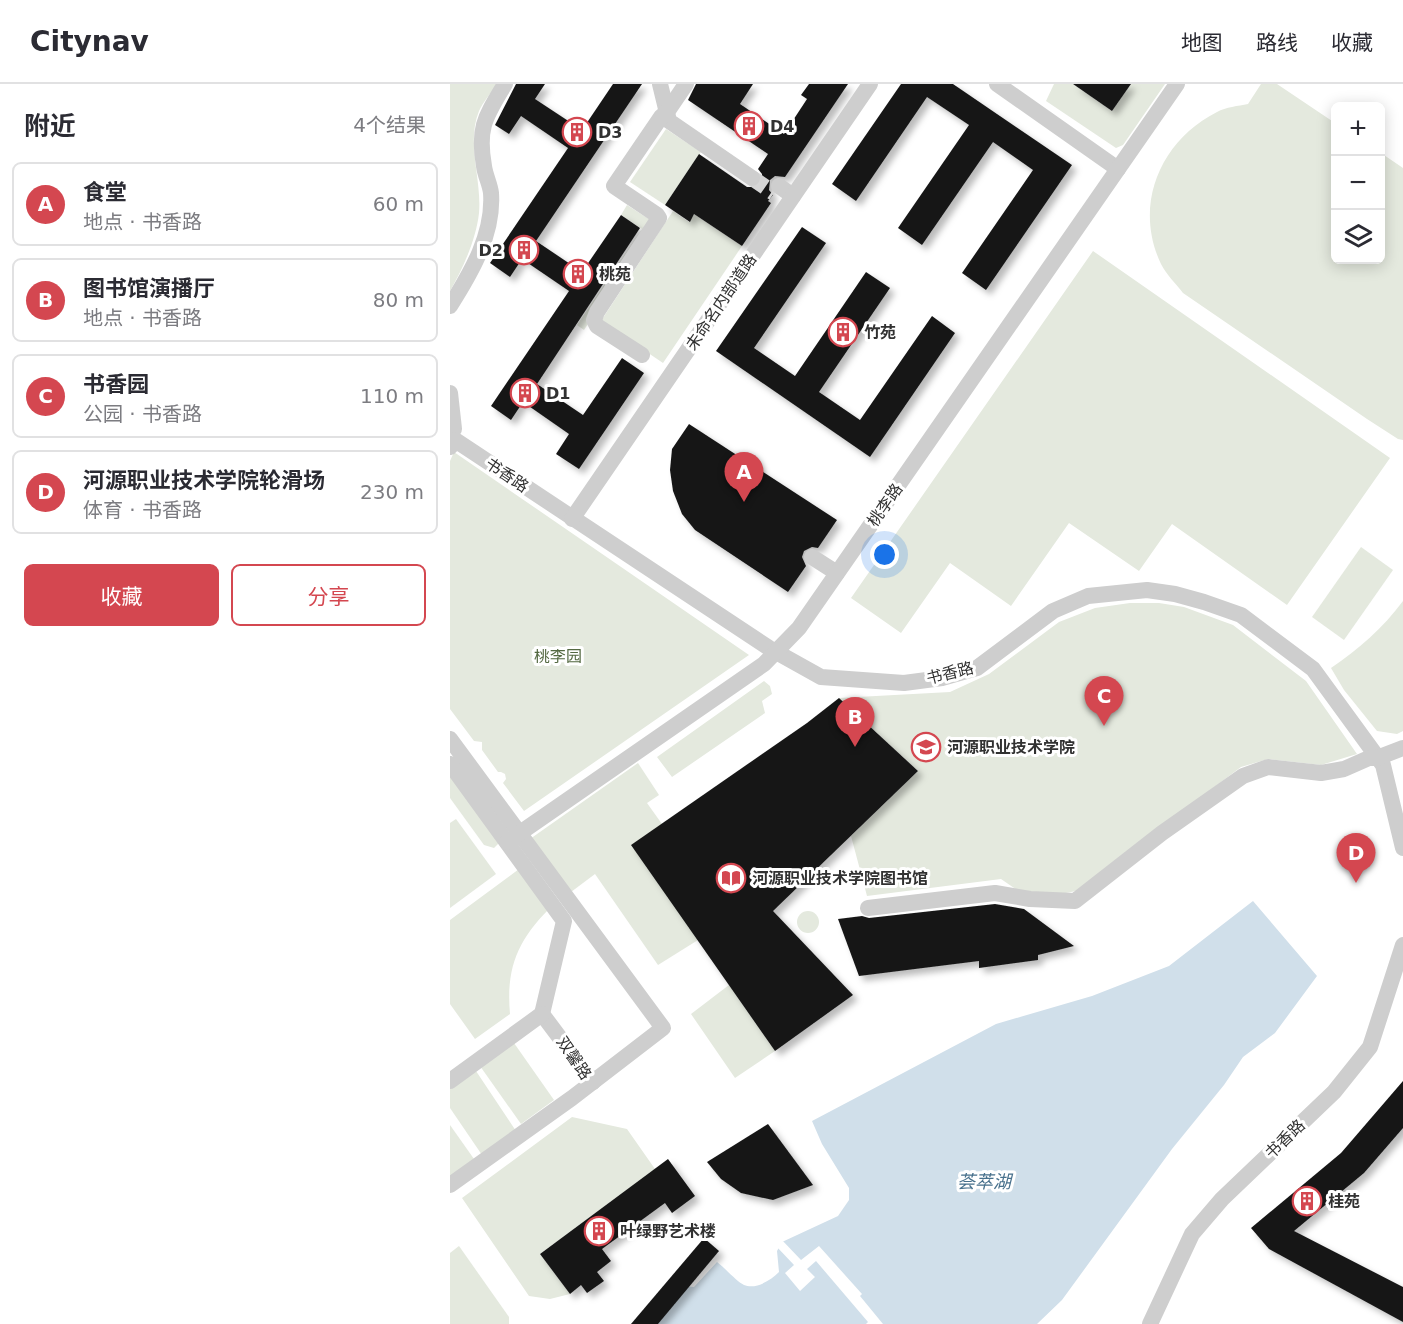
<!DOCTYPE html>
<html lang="zh">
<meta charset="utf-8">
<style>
:root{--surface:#fff;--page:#f2f2f3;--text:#2b2b33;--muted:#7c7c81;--line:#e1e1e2;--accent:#d44750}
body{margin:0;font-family:"DejaVu Sans","Noto Sans SC",sans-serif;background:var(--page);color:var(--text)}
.controls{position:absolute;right:18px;top:18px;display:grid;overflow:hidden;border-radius:9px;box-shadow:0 3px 15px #0003}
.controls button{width:54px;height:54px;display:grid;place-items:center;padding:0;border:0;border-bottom:2px solid var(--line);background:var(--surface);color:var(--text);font:30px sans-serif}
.you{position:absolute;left:435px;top:471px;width:21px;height:21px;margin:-15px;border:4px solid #fff;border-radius:50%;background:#1a73e8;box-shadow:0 0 0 9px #1a73e833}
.badge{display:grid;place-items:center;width:39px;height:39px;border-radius:50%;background:var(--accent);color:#fff;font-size:20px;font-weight:700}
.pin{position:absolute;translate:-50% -50px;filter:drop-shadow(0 2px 3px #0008)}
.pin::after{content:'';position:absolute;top:32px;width:21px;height:18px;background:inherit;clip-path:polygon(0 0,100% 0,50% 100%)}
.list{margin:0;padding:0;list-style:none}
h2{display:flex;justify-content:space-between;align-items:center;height:78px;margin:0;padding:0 24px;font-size:26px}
h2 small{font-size:20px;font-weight:400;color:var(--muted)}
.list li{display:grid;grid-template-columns:39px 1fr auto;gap:18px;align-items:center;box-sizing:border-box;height:84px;margin:0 12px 12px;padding:0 12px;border:2px solid var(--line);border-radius:9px}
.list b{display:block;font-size:22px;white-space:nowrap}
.list p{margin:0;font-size:20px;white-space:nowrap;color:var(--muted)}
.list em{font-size:20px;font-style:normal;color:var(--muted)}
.actions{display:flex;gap:12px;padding:18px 24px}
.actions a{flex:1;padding:14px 0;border:2px solid var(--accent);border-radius:9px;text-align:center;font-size:21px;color:var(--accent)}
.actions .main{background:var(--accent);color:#fff}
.icon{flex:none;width:33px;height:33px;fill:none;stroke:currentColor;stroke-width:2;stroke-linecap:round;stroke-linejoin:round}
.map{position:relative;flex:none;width:953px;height:1240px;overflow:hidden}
header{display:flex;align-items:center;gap:36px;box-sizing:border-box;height:84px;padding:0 30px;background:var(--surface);border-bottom:2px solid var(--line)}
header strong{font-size:28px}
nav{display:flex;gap:33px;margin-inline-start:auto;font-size:21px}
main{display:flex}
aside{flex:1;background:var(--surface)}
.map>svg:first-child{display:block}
.green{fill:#e4e9de}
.water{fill:#d0dfea}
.pier{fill:#fff}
.building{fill:#181818;filter:url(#shadow)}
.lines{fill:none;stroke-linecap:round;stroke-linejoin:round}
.street-tunnel{stroke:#d6d6d6;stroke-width:16;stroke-dasharray:16 8;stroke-linecap:butt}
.street{stroke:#cecece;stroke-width:16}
.labels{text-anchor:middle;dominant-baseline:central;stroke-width:6;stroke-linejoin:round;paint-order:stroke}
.poi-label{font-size:16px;font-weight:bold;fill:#313131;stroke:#fff;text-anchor:start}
.street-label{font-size:16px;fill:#313131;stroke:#fff}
.park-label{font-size:16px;fill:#546942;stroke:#fff}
.water-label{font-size:18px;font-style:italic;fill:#47708c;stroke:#fff}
</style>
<header>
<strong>Citynav</strong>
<nav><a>地图</a><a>路线</a><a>收藏</a></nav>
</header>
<main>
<aside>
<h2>附近<small>4个结果</small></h2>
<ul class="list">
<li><span class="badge">A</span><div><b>食堂</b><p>地点 · 书香路</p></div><em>60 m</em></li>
<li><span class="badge">B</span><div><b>图书馆演播厅</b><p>地点 · 书香路</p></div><em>80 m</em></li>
<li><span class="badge">C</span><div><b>书香园</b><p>公园 · 书香路</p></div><em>110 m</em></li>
<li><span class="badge">D</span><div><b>河源职业技术学院轮滑场</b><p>体育 · 书香路</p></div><em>230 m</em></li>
</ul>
<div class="actions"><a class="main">收藏</a><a>分享</a></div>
</aside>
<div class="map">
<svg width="953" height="1240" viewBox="0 0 953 1240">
<defs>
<filter id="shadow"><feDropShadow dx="5" dy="5" stdDeviation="3" flood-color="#0004"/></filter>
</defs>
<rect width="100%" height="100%" fill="#fff"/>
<g class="green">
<path d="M0,0h47c-6,9 -14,18 -18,27 -13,32 3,69 0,102 -3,27 -16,55 -29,78z"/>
<polygon points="604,0 623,0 662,27 681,0 715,0 673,61 666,64 596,17"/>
<path d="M811,0h16l58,39 1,137h44l1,-107 22,15v272l-5,-1 -31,-20 -184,-126c-7,-9 -17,-19 -22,-29 -28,-59 -1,-123 56,-152 9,-5 21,-6 31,-8z"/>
<polygon points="216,45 251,68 215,121 180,98"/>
<polygon points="177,121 205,139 134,246 127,241 192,145 171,131"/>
<polygon points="223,127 239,138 244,130 292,162 213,279 151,237"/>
<polygon points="643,167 940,374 837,521 722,440 689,487 619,439 561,522 500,479 451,549 401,514"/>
<polygon points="4,368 299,571 74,727 53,699 56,695 55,690 51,688 48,688 32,666 32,658 24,657 0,625 0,377"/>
<polygon points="911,463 943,486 894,556 862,533"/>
<path d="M953,517v130l-6,3 -20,-3 -33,-41 -13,-22c28,-19 52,-40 72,-67z"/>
<polygon points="680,519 709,519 734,523 783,541 856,597 907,670 871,681 818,675 791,683 626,807 606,811 567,806 551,795 417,812 401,752 468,687 389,614 500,608 539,590 609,538 645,524"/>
<polygon points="314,597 320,602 322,610 312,617 315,629 222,693 207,673"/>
<polygon points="188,679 209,711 197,719 212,740 248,856 208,881 145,790 121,808 80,755"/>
<polygon points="0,684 49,759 44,764 34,761 0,714"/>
<polygon points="6,735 46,790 0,824 0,739"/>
<path d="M69,785l30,40c-32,32 -43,60 -39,105l-35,25 -25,-35v-84z"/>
<circle cx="358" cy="838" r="11"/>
<polygon points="279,901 325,967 285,994 241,930"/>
<polygon points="64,959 104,1016 71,1040 30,982"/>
<polygon points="26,987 66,1047 32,1071 0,1024 0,1005"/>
<polygon points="122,1033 177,1045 205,1085 90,1170 120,1210 100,1215 79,1212 12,1114"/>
<polygon points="0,1041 24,1075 0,1093"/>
<polygon points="9,1162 59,1233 59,1240 0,1240 0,1169"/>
</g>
<path class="water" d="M803,817l64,75 -42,57 -32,24 -19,28 -52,64 -110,151 -25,24h-396l32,-39 21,2 23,-25c7,5 19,19 27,23 12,5 27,-5 35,-13l-2,-21 5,-9 56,-26 11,-16v-12l-27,-44 -10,-23 184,-97 96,-28 77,-30z"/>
<polygon class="pier" points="331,1155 351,1176 369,1162 412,1210 410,1212 433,1240 416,1240 418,1238 366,1177 357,1185 365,1193 350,1207 335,1189 344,1181 326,1162"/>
<g class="building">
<polygon points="66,0 95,0 85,15 132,46 163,0 192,0 86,157 132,188 171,131 190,144 87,300 133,331 172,274 194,289 129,385 106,370 119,350 73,318 61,336 41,322 119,207 72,175 60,193 40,179 118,64 71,32 59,50 45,41"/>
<polygon points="246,0 303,0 290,20 334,50 357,15 351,11 359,0 398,0 335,93 325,92 320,96 319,106 323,111 318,117 321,119 292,162 244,130 240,138 215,121 249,70 297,103 307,103 312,95 312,90 308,85 318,70 238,16"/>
<polygon points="451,0 503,0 622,81 536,206 512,189 583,86 543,58 472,161 448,144 519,41 477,13 406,117 382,100"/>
<polygon points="623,0 681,0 662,27"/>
<polygon points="352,143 376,159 304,264 345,292 416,188 440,204 369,308 410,336 482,232 505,249 420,373 266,267"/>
<polygon points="239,340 387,436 368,464 362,463 354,467 352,473 356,482 338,508 245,446 232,430 223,407 220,386 222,365"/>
<polygon points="389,614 468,687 323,827 403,911 325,967 181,761 357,639"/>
<polygon points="545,820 574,825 624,862 588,871 588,876 529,884 529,877 409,892 388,835 412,832 419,834"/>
<polygon points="953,997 953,1044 914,1089 844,1147 953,1203 953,1238 819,1165 801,1144 891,1069"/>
<polygon points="318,1040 363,1101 323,1116 291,1109 271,1095 257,1078"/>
<polygon points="218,1075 245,1112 222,1129 215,1119 152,1165 161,1177 147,1188 154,1197 137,1209 131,1201 120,1210 90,1170"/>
<polygon points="254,1154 269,1167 208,1240 181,1240"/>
</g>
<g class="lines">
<polyline class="street-tunnel" points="302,94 324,109"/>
<g class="street">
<polyline points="210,0 219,37 302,94"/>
<polyline points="547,0 668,85"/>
<polyline points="329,102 343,112"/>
<path d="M0,222c21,-33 44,-72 41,-113 -1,-9 -6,-18 -7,-27 -7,-39 2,-50 21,-82"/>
<polyline points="192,271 147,242 144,236 147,228 209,134 207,131 164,102 211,33 217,28 236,0"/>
<polyline points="0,309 4,345"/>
<polyline points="0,363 5,356 319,564 371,593 454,599 492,594 527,584 603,527 638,512 697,506 725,510 754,518 791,531 863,585 933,681 953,764"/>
<polyline points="122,435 420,0"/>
<polyline points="362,473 387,489"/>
<polyline points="0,655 213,944 122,1014 0,1101"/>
<polyline points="0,680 114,837 92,930"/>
<polyline points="57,758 314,580 349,544 727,0"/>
<polyline points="418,824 545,809 580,815 625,817 712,749 793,692 818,683 871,689 894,685 919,674 927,674 953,664"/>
<polyline points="92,930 143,998"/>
<polyline points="0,997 92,930"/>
<polyline points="700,1240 742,1150 772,1115 884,1008 920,963 953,861"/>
</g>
</g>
<defs>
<g id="building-ring" transform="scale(1.5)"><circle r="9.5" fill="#fff" stroke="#d44750" stroke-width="1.5"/><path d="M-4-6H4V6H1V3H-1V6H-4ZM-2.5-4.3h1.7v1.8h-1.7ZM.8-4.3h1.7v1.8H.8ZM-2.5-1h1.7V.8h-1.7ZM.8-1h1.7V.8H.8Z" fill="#d44750"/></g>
<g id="university-ring" transform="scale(1.5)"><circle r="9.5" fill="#fff" stroke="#d44750" stroke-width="1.5"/><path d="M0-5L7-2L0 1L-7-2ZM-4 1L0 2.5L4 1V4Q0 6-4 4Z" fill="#d44750"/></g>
<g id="library-ring" transform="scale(1.5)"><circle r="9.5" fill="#fff" stroke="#d44750" stroke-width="1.5"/><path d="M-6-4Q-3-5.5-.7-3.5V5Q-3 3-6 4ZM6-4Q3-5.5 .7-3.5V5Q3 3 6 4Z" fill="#d44750"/></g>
</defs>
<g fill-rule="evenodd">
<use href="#building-ring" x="299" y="42"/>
<use href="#building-ring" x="127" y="48"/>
<use href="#building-ring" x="74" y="166"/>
<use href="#building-ring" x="128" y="190"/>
<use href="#building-ring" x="393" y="248"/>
<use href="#building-ring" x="75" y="309"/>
<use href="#university-ring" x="476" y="663"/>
<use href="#library-ring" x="281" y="794"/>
<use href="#building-ring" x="857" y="1117"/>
<use href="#building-ring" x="149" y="1147"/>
</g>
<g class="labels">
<g class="poi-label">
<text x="320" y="42">D4</text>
<text x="148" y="48">D3</text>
<text x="53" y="166" text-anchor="end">D2</text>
<text x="149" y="190">桃苑</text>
<text x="414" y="248">竹苑</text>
<text x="96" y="309">D1</text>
<text x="497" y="663">河源职业技术学院</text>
<text x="302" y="794">河源职业技术学院图书馆</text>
<text x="878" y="1117">桂苑</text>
<text x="170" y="1147">叶绿野艺术楼</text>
</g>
<g class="street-label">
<text transform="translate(271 218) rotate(-56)">未命名内部道路</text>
<text transform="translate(57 391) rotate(34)">书香路</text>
<text transform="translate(435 421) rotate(-55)">桃李路</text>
<text transform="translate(500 589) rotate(-14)">书香路</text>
<text transform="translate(124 974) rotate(56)">双馨路</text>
<text transform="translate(835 1055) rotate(-44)">书香路</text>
</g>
<g class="park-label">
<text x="108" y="572">桃李园</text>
</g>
<g class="water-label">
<text x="534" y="1097">荟萃湖</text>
</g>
</g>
</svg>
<div class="controls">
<button>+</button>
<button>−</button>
<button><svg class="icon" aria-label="layers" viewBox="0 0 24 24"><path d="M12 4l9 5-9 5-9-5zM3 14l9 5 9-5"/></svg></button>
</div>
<div class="you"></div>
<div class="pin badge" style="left:294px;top:418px">A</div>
<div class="pin badge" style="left:405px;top:663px">B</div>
<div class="pin badge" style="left:654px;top:642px">C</div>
<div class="pin badge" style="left:906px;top:799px">D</div>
</div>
</main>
